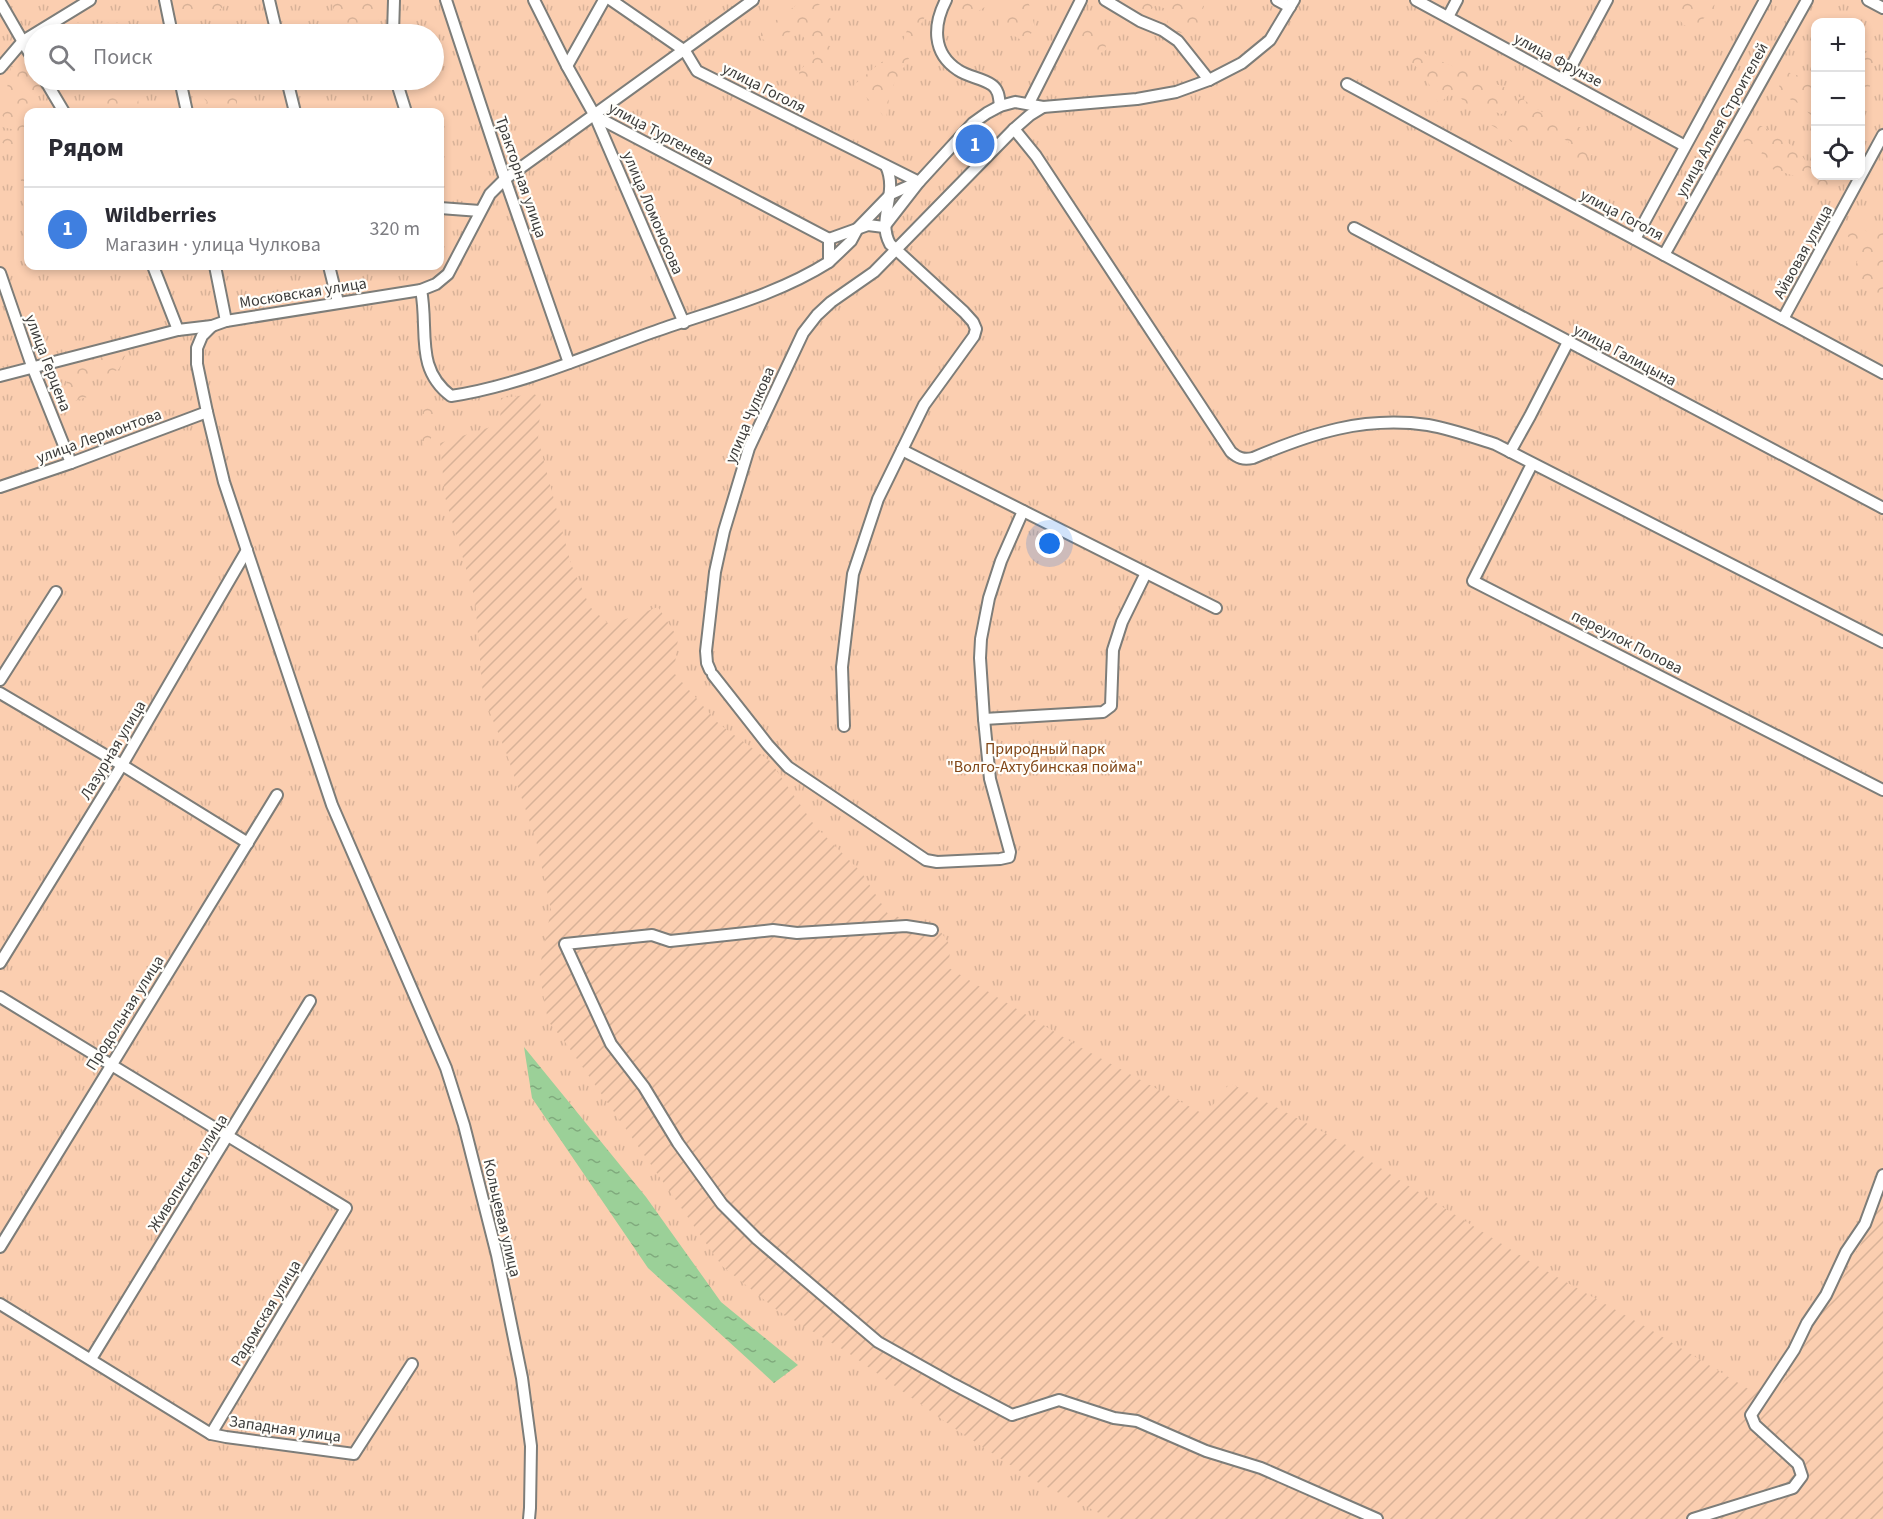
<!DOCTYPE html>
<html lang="ru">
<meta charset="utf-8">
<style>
:root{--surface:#fff;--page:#f7f7f7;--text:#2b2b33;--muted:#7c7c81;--line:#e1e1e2;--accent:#be3e88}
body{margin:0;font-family:"Source Sans 3",sans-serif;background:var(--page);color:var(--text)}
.controls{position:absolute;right:18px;top:18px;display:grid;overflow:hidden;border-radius:12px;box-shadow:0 3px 9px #0003}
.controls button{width:54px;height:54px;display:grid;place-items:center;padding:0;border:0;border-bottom:2px solid var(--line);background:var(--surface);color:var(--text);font:30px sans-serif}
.you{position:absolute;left:1050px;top:544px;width:21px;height:21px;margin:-15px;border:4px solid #fff;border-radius:50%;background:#1a73e8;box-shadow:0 0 0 9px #1a73e833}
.badge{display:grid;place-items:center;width:39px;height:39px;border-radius:50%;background:var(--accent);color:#fff;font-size:20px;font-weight:700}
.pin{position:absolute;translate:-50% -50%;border:3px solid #fff;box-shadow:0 2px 6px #0006}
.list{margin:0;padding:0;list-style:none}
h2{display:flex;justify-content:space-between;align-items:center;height:78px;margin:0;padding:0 24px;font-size:26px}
h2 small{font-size:20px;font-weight:400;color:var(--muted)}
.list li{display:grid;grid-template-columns:39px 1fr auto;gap:18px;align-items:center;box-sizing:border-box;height:84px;padding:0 24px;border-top:2px solid var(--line)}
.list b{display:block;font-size:22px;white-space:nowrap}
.list p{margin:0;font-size:20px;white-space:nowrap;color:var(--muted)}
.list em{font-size:20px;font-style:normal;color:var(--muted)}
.icon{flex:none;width:33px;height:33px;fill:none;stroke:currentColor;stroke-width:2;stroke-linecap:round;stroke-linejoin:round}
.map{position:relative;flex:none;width:1883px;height:1519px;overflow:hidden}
.search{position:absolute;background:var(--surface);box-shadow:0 3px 9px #0003;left:24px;top:24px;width:420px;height:66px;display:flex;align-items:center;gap:15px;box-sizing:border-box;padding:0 21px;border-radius:33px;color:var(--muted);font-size:22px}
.panel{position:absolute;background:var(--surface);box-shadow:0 3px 9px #0003;left:24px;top:108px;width:420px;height:162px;border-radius:12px}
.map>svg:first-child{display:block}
.grass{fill:url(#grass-tufts);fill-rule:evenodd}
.forest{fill:url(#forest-crowns)}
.garden{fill:url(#garden-furrows)}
.water{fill:url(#water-ripples)}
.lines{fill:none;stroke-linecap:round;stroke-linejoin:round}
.minor-casing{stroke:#7d7d79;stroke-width:14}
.minor{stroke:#fff;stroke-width:10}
.labels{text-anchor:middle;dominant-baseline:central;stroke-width:4.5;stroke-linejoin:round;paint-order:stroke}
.street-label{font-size:16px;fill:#3c3c3b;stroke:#fffefa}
.park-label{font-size:16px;fill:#814616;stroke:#fffefa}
</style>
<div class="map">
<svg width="1883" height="1519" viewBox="0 0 1883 1519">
<defs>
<pattern id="grass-tufts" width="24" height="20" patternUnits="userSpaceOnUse" patternTransform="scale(1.5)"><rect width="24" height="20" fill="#fbceb0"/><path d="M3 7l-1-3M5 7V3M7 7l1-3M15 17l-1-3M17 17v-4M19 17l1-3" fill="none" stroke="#d8b298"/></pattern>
<pattern id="forest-crowns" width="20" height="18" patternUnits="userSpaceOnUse" patternTransform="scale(1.5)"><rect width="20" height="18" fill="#fbceb0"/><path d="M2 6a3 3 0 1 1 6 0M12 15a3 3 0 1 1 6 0" fill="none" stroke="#d8b298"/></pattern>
<pattern id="garden-furrows" width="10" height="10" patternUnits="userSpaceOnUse" patternTransform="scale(1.5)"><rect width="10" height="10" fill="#fbceb0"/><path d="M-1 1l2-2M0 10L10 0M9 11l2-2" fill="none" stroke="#d8b298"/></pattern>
<pattern id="water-ripples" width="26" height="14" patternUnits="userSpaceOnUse" patternTransform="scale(1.5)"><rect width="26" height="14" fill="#9bd098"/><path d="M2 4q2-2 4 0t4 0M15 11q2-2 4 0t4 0" fill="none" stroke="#80aa7d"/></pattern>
</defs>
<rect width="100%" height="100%" fill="#f1f1ed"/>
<path class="grass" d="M0,0h1883v1519h-1883zM1816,22h44v154h-44zM34,34h400v46h-400zM28,112h412v154h-412z"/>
<g class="forest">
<polygon points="171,0 232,0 219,10 180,20 172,7"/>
<polygon points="331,0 380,0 378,20 340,31"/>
<polygon points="803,0 827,0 817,6 833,21 832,33 824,41 835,51 841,61 809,80 803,90 799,72 815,53 797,28 769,44 760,37 763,27 775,21"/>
<polygon points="927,0 930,0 931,5 920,26 912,53 890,91 886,120 878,109 854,85 880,63 899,52 913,14"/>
<polygon points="951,0 996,0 972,15 950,1"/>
<path d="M1011,0h17l7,28 -10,14 -27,-15c1,-10 5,-20 13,-27z"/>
<polygon points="1146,0 1195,0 1204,6 1201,15 1202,31 1191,36 1175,31 1166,25 1171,11 1156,5 1144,16 1136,8 1146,2"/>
<polygon points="1684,0 1715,0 1714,9 1703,19 1696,29 1684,25 1677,17"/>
<polygon points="63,20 89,24 120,22 117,34 34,34"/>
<polygon points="1080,30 1088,30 1105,37 1106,50 1097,55 1078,45 1071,34"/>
<path d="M1411,46l22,12 80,33 -2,9 -9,14 -35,-10 -14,-13 -14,13c-10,-20 -14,-32 -33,-46z"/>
<polygon points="1873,48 1878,57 1870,69 1873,81 1863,98 1861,97 1861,56"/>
<polygon points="11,67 32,72 34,74 34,80 42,80 47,83 31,100 37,110 42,112 28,112 28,152 0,142 0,138 16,130 2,127 4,117 0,114 0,98 7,88"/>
<polygon points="1787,72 1815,81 1815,89 1810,94 1815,101 1815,121 1802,105 1777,93 1781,81"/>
<polygon points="189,80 235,80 237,98 237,112 199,112 207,102"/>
<polygon points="133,85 137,93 140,112 88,112 91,102 121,87"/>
<polygon points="1518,96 1540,111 1589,131 1594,154 1579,161 1564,155 1569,142 1549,131 1545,140 1529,136 1511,142 1503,132 1491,125 1501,121 1512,124 1518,114"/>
<path d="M1755,123c30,15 37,20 58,47l2,1 1,5h12l14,6 -11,12 -24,-14 -41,-13 -5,-8 1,-8 -15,-4 -4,-7 3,-8z"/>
<polygon points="28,161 28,195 23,195 19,167"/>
<path d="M1852,223l18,10h13v66l-18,-14 -14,-5c2,-11 8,-21 11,-32l-17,-14z"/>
<polygon points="128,349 119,369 87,383 87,397 56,407 58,401 68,393 65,369 80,361"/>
<path d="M426,389c21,18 7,41 0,64l-6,-19z"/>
</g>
<polygon class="garden" points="534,394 541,398 538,439 571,564 590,607 610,625 658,607 678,638 674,673 719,724 770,761 815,826 862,873 888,914 938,928 950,945 949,968 1078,1046 1205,1115 1230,1083 1340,1141 1388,1173 1534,1264 1646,1327 1750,1390 1762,1388 1776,1395 1859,1248 1883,1195 1883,1519 1111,1519 1035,1481 957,1430 847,1352 777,1310 722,1266 565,1042 548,1021 539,971 551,910 536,840 506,752 483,696 475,599 445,497 440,443 500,424 501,398"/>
<polygon class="water" points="524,1047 646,1197 721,1302 798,1365 774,1383 648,1268 532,1098"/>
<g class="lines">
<g class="minor-casing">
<g id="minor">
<polyline points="165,0 172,34"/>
<polyline points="269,0 277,34"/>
<polyline points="446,0 505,179 569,363"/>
<polyline points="534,0 567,66 595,116 684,323"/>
<polyline points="611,0 685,51 697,71 919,182"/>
<path d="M946,0c-13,25 -14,53 12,70 10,7 24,8 34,15 7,5 7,13 8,21"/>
<polyline points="1105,0 1140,21 1162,30 1178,41 1209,80"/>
<polyline points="1277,0 1290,7"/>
<polyline points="1416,0 1685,146"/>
<polyline points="1868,0 1883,8"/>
<polyline points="0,2 34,61"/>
<polyline points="1448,17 1457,0"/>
<polyline points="393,34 394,0"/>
<polyline points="567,66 604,0"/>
<polyline points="0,68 23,41 90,0"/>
<polyline points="45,80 64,112"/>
<polyline points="180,80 187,112"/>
<polyline points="287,80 295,112"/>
<polyline points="396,80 406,112"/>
<polyline points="1564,80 1607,0"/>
<polyline points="1347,84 1883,373"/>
<polyline points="1029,103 1081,0"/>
<polyline points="595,116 829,239"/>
<path d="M1014,129l22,27 195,296c7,6 12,8 22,6 59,-25 110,-42 175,-33 23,4 45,12 67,19l388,198"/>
<polyline points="440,208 480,211"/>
<polyline points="1354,228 1883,508"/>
<polyline points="1635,239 1765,0"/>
<polyline points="1664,255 1807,0"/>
<polyline points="829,262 851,241 858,228 891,194 918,182"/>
<polyline points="153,266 178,330"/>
<polyline points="215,266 226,321"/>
<polyline points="329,266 338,302"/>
<polyline points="0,273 32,366 71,463"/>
<path d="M421,290c8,40 -7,78 30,106 71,-11 137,-41 205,-65 59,-21 119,-35 173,-69v-23l39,-14 16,2 35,-45 54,-59 14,-10 13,-7 15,-4 28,5 94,-8 39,-7 33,-12 33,-17 28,-23 24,-40"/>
<polyline points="1783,319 1883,135"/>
<polyline points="212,326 202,336 197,348 197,364 207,412 224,482 332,805 446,1068 464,1125 497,1255 522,1378 531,1446 530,1508 529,1519"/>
<polyline points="0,376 178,330 212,326 226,321 421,290 436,284 448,274 490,194 505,179 753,0"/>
<polyline points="902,450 1216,608"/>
<polyline points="1510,452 1530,416 1568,342"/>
<polyline points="1532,464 1473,581 1883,790"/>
<polyline points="0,487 71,463 207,412"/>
<polyline points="710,670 707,663 706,651 715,572 724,531 749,448 803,333 817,315 831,302 874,272 1014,129 1030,115 1043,107"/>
<polyline points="713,675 768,745 788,767 926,860 937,862 1000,859 1009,857 1010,852 990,779 984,719 980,658 981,639 989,598 1001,561 1023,511"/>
<polyline points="0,680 56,592"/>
<polyline points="0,693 122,765 248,843"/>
<polyline points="984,719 1103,712 1111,706 1113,650 1122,622 1146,573"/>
<path d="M844,726l-2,-59 11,-93 25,-75 46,-94 50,-69 2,-7 -3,-7 -9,-10 -74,-68c-14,-25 9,-50 -4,-78"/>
<polyline points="932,930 906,926 797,933 773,930 670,941 652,935 565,944 611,1044 644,1087 678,1143 722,1204 757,1239 878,1342 953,1384 1012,1415 1059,1400 1114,1418 1137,1421 1206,1451 1261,1468 1377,1519"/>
<polyline points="0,963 122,765 247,550"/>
<polyline points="0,997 346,1208 211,1434"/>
<polyline points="0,1247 277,795"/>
<polyline points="0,1304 211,1434 226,1437 354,1454 412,1364"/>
<polyline points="91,1359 310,1001"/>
<polyline points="1693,1519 1793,1488 1802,1476 1798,1464 1755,1425 1751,1415 1794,1350 1807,1323 1826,1295 1846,1252 1865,1224 1883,1175"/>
</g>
</g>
<use href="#minor" class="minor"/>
</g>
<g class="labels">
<g class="street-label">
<text transform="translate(1558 60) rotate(28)">улица Фрунзе</text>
<text transform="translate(764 88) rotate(27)">улица Гоголя</text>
<text transform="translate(1722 120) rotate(-61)">улица Аллея Строителей</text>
<text transform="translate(661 134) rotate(28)">улица Тургенева</text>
<text transform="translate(521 177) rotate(71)">Тракторная улица</text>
<text transform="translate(653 213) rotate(67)">улица Ломоносова</text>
<text transform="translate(1622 215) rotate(28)">улица Гоголя</text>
<text transform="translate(1803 252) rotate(-61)">Айвовая улица</text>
<text transform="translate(303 293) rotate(-9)">Московская улица</text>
<text transform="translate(1625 355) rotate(28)">улица Галицына</text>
<text transform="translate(48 363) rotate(69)">улица Герцена</text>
<text transform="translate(750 415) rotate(-67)">улица Чулкова</text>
<text transform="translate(99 436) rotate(-20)">улица Лермонтова</text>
<text transform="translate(1627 642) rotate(27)">переулок Попова</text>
<text transform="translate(113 750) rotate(-59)">Лазурная улица</text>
<text transform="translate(125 1013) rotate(-58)">Продольная улица</text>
<text transform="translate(188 1173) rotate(-58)">Живописная улица</text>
<text transform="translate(502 1218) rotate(77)">Кольцевая улица</text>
<text transform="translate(266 1313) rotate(-59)">Радомская улица</text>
<text transform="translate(285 1429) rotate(8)">Западная улица</text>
</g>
<g class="park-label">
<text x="1045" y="749">Природный парк<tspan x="1045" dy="18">"Волго-Ахтубинская пойма"</tspan></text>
</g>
</g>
</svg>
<div class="controls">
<button>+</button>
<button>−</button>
<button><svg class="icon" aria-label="locate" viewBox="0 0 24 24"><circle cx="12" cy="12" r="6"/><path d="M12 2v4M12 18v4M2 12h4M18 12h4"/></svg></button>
</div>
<div class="you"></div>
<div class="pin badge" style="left:975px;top:144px;background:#3f7fe0">1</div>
<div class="search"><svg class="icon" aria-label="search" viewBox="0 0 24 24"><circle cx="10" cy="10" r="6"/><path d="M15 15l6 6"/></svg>Поиск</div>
<section class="panel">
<h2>Рядом<small></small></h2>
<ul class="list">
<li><span class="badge" style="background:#3f7fe0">1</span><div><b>Wildberries</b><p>Магазин · улица Чулкова</p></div><em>320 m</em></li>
</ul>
</section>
</div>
